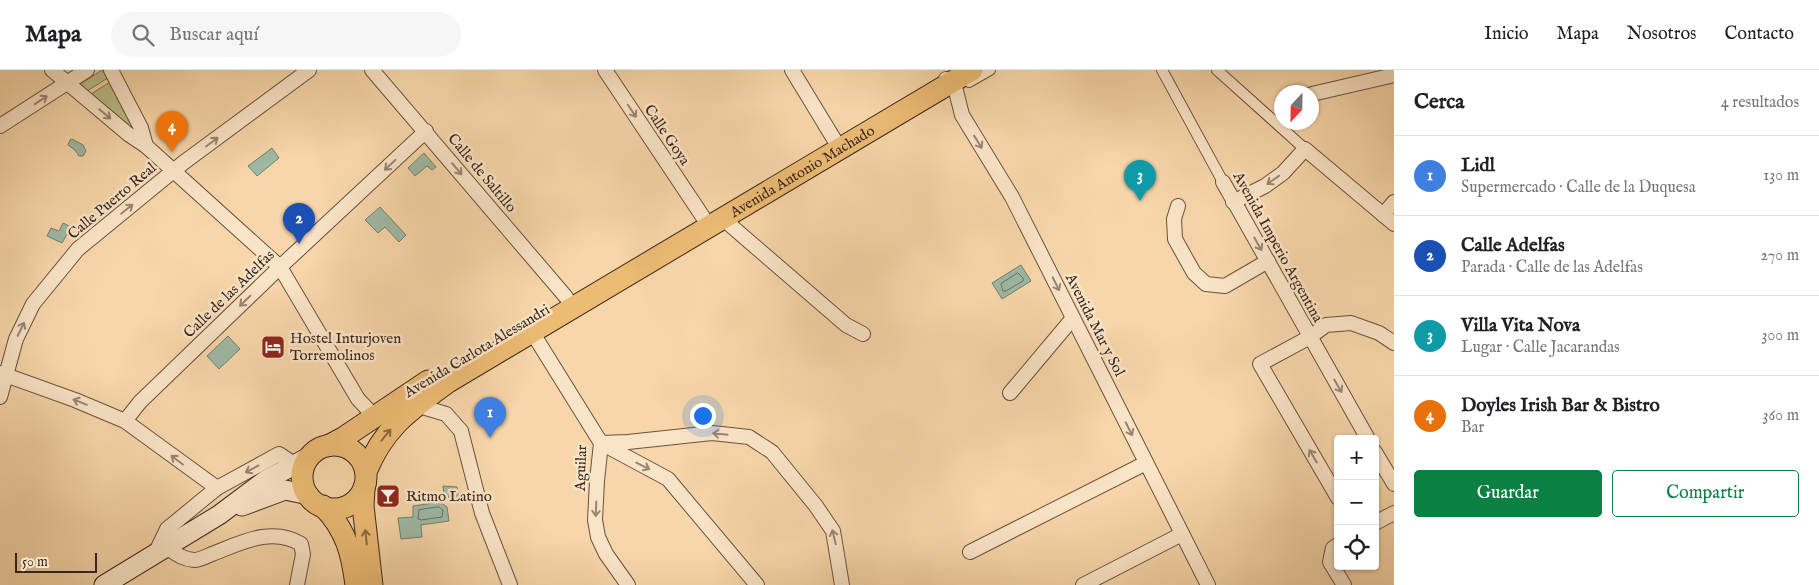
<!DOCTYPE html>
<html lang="es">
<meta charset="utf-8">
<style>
:root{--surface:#fff;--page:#f6f6f6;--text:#202124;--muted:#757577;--line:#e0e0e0;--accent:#0b8043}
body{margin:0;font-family:"IM FELL English",serif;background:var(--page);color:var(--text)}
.controls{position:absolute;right:15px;bottom:15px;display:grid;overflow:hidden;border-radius:5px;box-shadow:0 1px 4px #0004}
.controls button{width:45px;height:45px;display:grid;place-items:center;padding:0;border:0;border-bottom:1px solid var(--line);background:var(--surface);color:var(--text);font:25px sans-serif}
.compass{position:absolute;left:1274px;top:15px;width:45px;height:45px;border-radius:50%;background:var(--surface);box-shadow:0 1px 4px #0004;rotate:202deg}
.scale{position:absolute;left:15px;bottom:12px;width:82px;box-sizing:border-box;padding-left:5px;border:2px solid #38251c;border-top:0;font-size:14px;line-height:18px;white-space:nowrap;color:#38251c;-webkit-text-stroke:4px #fae4c7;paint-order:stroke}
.you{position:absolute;left:702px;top:345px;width:18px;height:18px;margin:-12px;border:4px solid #fff;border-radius:50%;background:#1a73e8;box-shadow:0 0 0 8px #1a73e833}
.badge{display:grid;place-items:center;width:32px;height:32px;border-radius:50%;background:var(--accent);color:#fff;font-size:16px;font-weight:700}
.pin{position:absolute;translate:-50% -41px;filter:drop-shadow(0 1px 2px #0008)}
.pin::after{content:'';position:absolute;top:26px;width:18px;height:15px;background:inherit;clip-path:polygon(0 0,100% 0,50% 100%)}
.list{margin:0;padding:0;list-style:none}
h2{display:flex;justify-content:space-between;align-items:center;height:65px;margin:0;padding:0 20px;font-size:21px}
h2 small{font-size:16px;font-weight:400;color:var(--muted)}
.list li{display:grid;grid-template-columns:32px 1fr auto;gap:15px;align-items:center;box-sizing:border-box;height:80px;padding:0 20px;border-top:1px solid var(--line)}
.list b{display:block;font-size:19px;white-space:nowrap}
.list p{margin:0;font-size:16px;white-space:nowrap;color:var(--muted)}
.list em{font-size:16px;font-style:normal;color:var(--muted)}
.actions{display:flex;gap:10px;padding:15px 20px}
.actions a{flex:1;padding:11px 0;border:1px solid var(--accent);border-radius:5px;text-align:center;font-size:18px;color:var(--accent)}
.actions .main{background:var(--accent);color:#fff}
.icon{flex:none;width:28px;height:28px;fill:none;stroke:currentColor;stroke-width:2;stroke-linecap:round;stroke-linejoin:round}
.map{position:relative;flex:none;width:1394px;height:515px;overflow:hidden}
header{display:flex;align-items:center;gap:30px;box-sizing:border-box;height:70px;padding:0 25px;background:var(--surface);border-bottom:1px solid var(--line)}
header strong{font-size:24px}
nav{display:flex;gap:28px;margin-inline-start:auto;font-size:18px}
.search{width:350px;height:45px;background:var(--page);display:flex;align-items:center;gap:12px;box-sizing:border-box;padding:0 18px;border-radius:28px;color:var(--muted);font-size:19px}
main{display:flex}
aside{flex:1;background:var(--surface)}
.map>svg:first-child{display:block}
.green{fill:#bcbe89;stroke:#7a7252}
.water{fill:#9eb9a5;stroke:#757e6e}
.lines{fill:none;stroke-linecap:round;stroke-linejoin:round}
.shore{stroke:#6b6f60;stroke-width:1}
.pedestrian-casing{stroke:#68513f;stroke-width:12}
.minor-casing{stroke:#68513f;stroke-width:16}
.secondary-casing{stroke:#38251c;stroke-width:21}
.primary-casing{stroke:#38251c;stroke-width:23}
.pedestrian{stroke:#fae4c7;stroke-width:10}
.minor{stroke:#fae4c7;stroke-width:14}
.secondary{stroke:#fae4c7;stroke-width:19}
.primary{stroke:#ecbb74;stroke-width:21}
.oneway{stroke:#998472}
.oneway2{stroke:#896844}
.labels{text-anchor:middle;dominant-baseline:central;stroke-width:5;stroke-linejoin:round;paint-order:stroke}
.street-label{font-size:15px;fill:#38251c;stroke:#fae4c7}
.poi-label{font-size:15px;fill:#38251c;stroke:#fae4c7;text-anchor:start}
</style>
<header>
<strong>Mapa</strong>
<div class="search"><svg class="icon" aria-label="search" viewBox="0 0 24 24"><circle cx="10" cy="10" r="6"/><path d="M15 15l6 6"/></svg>Buscar aquí</div>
<nav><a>Inicio</a><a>Mapa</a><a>Nosotros</a><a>Contacto</a></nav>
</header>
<main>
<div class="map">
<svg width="1394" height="515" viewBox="0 0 1394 515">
<rect width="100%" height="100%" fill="#f7d6a9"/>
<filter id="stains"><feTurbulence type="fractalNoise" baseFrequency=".004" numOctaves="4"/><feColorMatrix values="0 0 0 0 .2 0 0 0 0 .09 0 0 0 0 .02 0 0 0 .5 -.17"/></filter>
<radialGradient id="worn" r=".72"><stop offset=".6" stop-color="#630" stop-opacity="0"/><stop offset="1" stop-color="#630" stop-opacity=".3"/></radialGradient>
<g class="green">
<polygon points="102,0 108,8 87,21 82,16 82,13"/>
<polygon points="110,12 132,55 131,57 130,58 91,24"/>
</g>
<g class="water">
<polygon points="72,69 83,75 86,81 83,86 79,86 75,80 68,75 70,70"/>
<polygon points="272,78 279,88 257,106 248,96"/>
<polygon points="424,83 436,97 432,100 427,96 415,106 408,98"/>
<polygon points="380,137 406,165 399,172 385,157 378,163 365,150"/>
<polygon points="63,153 71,157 62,173 47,166 51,158 59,161"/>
<polygon points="1021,195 1031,211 1002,229 992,213"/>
<polygon points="228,266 240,279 219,299 207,286"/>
<polygon points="443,416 457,417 459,431 451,432 449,427 444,426"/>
<polygon points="440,432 447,437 449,451 421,455 422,467 401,469 398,448 413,447 413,436"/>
</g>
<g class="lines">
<g class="shore">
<polygon points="1018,203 1023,208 1023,211 1006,221 1003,221 1001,214"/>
<polygon points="439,437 443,440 442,447 421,450 418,449 419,440"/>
</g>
<g class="pedestrian-casing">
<g id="pedestrian">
<polyline points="1162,0 1223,112"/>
<polyline points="1217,0 1305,79"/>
<polyline points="969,12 990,0"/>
</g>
</g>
<g class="minor-casing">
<g id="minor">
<polyline points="52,0 128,64 146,76 280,197 358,329 374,346"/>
<polyline points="111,0 141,58 146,76"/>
<polyline points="372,0 566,227"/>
<polyline points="605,0 703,147"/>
<polyline points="792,0 840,79"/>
<polyline points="946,9 952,12 955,17 962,45 1012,127 1208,515"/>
<polyline points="1312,24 1394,5"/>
<polyline points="0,56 87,0"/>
<polyline points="1223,112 1368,369"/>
<polyline points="1233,132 1265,116 1283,103 1305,79 1394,154"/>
<polyline points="1178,136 1174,149 1175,169 1194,203 1206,214 1225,216 1268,191"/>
<polyline points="1383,145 1394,132"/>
<polyline points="725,148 729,154 846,255 863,264"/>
<polyline points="532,262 601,373 597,411 595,450 598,467 606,484 628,515"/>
<polyline points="0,303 75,330 125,351 217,418"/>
<polyline points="1010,323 1073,248"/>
<polyline points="0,327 16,269 33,234 78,179 183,93 309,0"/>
<polyline points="416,335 446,344 461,361 482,443 510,515"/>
<polyline points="125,351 140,332 280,197 426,61"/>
<polyline points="601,373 628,372 712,363 749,367 772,382 816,436 833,461 842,515"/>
<polyline points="601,373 668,409 757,515"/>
<polyline points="1375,382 1394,414"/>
<polyline points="1338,428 1260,294 1310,267 1326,255 1351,253 1379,263 1394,273"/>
<polyline points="1375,453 1394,443"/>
<polyline points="1338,475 1333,478 1330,492 1344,515"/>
<path d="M166,477c9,6 16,12 28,13 6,0 13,-4 18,-6 29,-11 60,-28 89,-10l2,10 -6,31"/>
<polyline points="970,482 1146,393"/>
<polyline points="155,484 167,459 217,418 279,384 294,394"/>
<polyline points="1083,515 1182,464"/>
</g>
</g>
<g class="secondary-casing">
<g id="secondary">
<polyline points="242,436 285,420 309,425"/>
<polyline points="104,515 219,445 266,410 309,387"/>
</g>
</g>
<g class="primary-casing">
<g id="primary">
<polyline points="330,375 343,368 428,311"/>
<circle cx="334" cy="407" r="32"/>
<path id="s1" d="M366,402c18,-45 44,-62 82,-90l524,-312"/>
<polyline points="364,418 363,436 372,515"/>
<path d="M323,436c23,24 29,47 33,79"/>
</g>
</g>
<use href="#pedestrian" class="pedestrian"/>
<use href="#minor" class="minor"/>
<use href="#secondary" class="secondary"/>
<use href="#primary" class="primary"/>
</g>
<defs><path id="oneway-shaft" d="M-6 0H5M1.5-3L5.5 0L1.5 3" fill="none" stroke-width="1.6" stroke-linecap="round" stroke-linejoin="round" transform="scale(1.25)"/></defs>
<g class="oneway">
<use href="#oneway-shaft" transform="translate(41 30) rotate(-33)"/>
<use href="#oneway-shaft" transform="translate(632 41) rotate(56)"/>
<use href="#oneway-shaft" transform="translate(105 44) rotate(40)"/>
<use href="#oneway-shaft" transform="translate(212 72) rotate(-37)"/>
<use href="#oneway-shaft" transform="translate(978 72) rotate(58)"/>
<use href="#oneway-shaft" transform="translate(390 95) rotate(137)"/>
<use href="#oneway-shaft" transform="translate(457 99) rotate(50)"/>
<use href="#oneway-shaft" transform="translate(1273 110) rotate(145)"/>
<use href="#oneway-shaft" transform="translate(127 139) rotate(-39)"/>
<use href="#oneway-shaft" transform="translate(1258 174) rotate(60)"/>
<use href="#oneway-shaft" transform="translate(1056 214) rotate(63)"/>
<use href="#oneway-shaft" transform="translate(245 231) rotate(136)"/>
<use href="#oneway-shaft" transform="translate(21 259) rotate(-64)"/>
<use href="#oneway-shaft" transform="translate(1338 316) rotate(60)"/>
<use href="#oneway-shaft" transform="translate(80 332) rotate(-158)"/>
<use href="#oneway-shaft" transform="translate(1129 359) rotate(63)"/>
<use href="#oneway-shaft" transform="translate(720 364) rotate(-174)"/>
<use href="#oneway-shaft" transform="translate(1313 386) rotate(-120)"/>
<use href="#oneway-shaft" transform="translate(177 390) rotate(-143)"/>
<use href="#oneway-shaft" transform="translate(643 396) rotate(27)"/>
<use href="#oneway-shaft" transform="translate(252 399) rotate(152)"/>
<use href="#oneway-shaft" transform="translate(596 439) rotate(92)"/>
<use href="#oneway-shaft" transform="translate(834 467) rotate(-104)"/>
</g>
<g class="oneway2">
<use href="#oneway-shaft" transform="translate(386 365) rotate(-51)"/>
<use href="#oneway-shaft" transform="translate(366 467) rotate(-96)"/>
</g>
<defs>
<g id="hotel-square" transform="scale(1.25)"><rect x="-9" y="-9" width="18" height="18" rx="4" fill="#8f2418" stroke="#fae4c7"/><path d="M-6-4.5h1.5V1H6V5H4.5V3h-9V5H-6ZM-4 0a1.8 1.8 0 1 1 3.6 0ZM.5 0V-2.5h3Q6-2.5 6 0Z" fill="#fff"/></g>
<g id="bar-square" transform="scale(1.25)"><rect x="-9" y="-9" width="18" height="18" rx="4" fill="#8f2418" stroke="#fae4c7"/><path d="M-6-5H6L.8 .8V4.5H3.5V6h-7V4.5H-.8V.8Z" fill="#fff"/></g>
</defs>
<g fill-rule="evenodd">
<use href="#hotel-square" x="273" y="277"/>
<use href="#bar-square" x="388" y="426"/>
</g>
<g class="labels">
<g class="street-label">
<text transform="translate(667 65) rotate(56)">Calle Goya</text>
<text stroke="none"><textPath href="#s1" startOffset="536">Avenida Antonio Machado</textPath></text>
<text transform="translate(482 103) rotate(50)">Calle de Saltillo</text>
<text transform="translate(112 131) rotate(-40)">Calle Puerto Real</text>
<text transform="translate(1278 177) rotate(61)">Avenida Imperio Argentina</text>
<text transform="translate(229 224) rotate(-44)">Calle de las Adelfas</text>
<text transform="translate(1095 255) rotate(63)">Avenida Mar y Sol</text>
<text transform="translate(477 281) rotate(-31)">Avenida Carlota Alessandri</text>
<text transform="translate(581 398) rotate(-88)">Aguilar</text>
</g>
<g class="poi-label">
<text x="290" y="268">Hostel Inturjoven<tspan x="290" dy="17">Torremolinos</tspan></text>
<text x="406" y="426">Ritmo Latino</text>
</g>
</g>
<rect width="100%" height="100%" filter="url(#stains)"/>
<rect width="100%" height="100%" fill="url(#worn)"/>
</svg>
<div class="controls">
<button>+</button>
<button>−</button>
<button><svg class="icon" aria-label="locate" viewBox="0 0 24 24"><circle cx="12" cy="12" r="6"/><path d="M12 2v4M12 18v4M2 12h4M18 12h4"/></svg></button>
</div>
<svg class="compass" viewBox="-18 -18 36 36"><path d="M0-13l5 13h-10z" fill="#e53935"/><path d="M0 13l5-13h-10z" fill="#757577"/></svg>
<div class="scale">50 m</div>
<div class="you"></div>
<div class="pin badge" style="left:490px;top:368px;background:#3f7fe0">1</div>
<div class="pin badge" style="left:299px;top:174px;background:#1a4fb4">2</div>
<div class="pin badge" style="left:1140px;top:131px;background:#0f9aa8">3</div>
<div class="pin badge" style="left:172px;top:82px;background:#e8710a">4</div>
</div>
<aside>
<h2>Cerca<small>4 resultados</small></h2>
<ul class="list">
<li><span class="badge" style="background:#3f7fe0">1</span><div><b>Lidl</b><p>Supermercado · Calle de la Duquesa</p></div><em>130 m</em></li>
<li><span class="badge" style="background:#1a4fb4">2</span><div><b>Calle Adelfas</b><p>Parada · Calle de las Adelfas</p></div><em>270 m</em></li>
<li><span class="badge" style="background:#0f9aa8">3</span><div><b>Villa Vita Nova</b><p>Lugar · Calle Jacarandas</p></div><em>300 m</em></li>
<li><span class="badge" style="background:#e8710a">4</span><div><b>Doyles Irish Bar &amp; Bistro</b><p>Bar</p></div><em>360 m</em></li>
</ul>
<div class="actions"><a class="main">Guardar</a><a>Compartir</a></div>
</aside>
</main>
